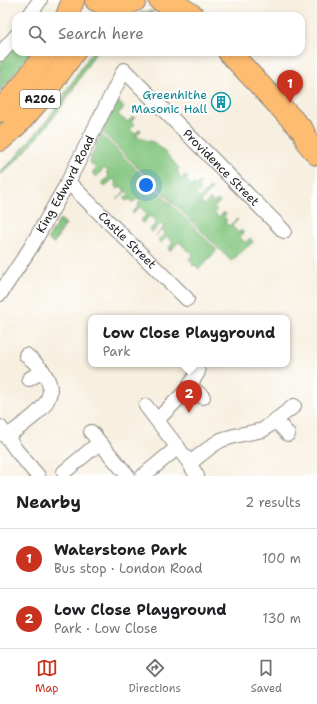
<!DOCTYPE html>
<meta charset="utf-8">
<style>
:root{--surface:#fff;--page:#f2f2f2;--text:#202124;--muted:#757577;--line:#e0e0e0;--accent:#c8321e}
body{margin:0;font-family:"Shantell Sans",sans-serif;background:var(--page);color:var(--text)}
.you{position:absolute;left:146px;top:185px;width:14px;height:14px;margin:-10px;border:3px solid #fff;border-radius:50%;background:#1a73e8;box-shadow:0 0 0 6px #1a73e833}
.badge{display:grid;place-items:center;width:26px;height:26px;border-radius:50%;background:var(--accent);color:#fff;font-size:13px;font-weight:700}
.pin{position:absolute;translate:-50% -33px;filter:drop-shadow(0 1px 2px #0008)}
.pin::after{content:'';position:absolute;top:21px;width:14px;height:12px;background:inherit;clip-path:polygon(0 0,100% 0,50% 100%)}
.popup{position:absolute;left:88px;top:315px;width:202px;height:52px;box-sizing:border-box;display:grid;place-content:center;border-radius:8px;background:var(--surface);filter:drop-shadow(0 1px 3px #0005);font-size:13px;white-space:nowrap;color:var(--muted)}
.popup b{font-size:15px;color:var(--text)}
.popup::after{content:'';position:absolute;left:50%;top:100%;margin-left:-8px;border:8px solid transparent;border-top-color:var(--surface)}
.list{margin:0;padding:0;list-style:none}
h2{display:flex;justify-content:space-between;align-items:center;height:52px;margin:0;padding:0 16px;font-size:17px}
h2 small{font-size:13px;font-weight:400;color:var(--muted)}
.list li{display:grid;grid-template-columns:26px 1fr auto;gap:12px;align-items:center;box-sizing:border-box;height:60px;padding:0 16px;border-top:1px solid var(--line)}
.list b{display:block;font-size:15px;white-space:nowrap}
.list p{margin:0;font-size:13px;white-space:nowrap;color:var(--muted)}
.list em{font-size:13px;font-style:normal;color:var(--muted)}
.icon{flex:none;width:22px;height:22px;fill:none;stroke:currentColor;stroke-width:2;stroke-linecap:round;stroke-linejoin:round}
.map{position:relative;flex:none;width:317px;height:476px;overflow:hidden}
.search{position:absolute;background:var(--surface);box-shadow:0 2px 6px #0003;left:12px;right:12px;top:12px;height:44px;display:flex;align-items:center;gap:10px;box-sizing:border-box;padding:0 14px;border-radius:12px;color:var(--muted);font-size:15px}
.sheet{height:172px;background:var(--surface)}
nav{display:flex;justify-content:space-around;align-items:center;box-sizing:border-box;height:56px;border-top:1px solid var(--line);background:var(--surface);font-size:11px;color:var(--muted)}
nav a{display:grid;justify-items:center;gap:2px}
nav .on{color:var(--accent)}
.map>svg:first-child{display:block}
.green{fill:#83c67f;stroke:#50714e}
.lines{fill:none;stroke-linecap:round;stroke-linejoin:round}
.street-casing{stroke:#8a867e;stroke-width:16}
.primary-casing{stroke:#8a867e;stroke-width:24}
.street{stroke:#fff;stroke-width:14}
.primary{stroke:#febc70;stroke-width:22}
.labels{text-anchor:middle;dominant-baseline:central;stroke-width:4;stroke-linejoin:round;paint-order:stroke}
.shield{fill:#fff;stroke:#606060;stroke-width:1}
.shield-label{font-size:11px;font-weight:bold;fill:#1c1c1c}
.culture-label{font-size:12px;fill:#0d838f;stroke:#fff;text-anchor:end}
.street-label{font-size:12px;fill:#1c1c1c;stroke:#fff}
</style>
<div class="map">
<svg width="317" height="476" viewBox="0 0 317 476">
<rect width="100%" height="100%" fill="#fff"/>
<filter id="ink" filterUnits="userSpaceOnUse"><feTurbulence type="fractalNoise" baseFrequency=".025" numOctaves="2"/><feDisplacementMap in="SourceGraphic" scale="8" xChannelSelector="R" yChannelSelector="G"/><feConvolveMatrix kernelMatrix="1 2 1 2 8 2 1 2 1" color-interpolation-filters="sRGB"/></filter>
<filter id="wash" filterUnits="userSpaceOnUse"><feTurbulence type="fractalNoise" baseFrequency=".012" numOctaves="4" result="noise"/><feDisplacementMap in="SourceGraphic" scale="16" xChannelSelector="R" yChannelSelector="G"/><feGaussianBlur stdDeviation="0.9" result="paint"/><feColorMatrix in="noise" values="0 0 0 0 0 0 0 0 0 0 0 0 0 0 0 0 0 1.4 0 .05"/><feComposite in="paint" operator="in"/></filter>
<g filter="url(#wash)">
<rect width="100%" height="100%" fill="#f7efdf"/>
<g class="green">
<polygon points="153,11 151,16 132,16 142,12"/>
<polygon points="16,43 16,52 31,52 0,92 0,64"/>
<polygon points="92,52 96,52 65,102 47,126 22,155 0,175 0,172 15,158 49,118"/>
<path d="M117,100l7,8 -6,6 5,5h1l3,3 6,-5 2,1 -4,3 4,4 -5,5 5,4 5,-5 1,2 -5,4 4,3 2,-1c6,6 5,2 11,5 7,3 21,21 26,26l-2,3 2,3 -1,2 3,3 4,-4 3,3 -2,2 5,6 3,-2 2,1 3,-3 2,2 -3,3 3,3 -5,5 3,3 11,-10 2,1 -11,13 3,3 6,-6 4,4 3,-3 3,2 -6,5 3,3 -3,3 5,4 5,-5 2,2 -3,2 4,4 -2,2 4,4 8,-7 1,1 -6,6 7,7 2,-3 3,3 -4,4 5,6 5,-5 3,4 -22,19 -128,-128v-2z"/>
<polygon points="101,134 217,250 199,269 195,265 193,266 192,265 193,263 189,259 193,254 189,250 188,251 179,242 170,251 168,249 173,243 167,237 161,243 158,240 165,233 162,230 155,237 164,227 160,224 152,233 149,230 157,222 150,216 143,223 140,221 147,214 140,207 133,214 132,213 139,206 138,205 140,202 137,199 133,203 129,199 127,201 124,199 129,194 126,191 117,199 125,191 121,186 118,189 114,185 116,182 113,179 105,187 102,184 109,176 106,173 108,172 104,168 96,177 92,173 96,169 89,162"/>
<polygon points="60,219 66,224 53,244 48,239"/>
</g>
</g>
<g filter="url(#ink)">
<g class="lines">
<g class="street-casing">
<g id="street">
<polyline points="29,16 40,0"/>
<polyline points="0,54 16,36"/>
<path id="s1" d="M68,182l119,117"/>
<path id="s2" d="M0,294l31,-47 37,-65 56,-112 160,161"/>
<polyline points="29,379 43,371"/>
<polyline points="190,386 203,397"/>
<polyline points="146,406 188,461 197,476"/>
<polyline points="157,420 186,391 198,372"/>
<polyline points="276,421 288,434"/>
<polyline points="0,427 16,450 38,476"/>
<polyline points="91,432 128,476"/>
<path d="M6,437c35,-26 68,-44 20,-82"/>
<polyline points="190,463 213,445 221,440 234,436 263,430 294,406"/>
<polyline points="64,472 99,443"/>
<polyline points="143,476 178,447"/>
</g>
</g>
<g class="primary-casing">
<g id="primary">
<path d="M96,0c15,6 24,8 39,0"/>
<polyline points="160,0 181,8 193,16"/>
<polyline points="67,16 73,0"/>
<polyline points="229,52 303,131 308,143 317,154"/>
<polyline points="0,111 23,85 47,52"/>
<path d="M0,140c30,-25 51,-56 74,-88"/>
</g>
</g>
<use href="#street" class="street"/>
<use href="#primary" class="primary"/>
</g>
</g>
<defs>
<g id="building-ring" transform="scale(1)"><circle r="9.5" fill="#fff" stroke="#0f9aa8" stroke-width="1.5"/><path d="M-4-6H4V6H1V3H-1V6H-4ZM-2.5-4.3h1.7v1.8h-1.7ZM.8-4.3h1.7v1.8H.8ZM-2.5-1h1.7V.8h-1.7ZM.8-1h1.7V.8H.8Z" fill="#0f9aa8"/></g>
</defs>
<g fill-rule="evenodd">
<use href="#building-ring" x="221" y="102"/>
</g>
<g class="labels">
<rect class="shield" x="20" y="90" width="40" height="18" rx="3"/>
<g class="shield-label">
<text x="40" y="99">A206</text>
</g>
<g class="culture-label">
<text x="207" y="95">Greenhithe<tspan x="207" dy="14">Masonic Hall</tspan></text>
</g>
<g class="street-label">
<text stroke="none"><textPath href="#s2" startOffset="394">Providence Street</textPath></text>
<text stroke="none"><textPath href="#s2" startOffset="128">King Edward Road</textPath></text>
<text stroke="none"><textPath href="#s1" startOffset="83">Castle Street</textPath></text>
</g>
</g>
</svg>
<div class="you"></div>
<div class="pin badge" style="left:290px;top:103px">1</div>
<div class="pin badge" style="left:189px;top:413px">2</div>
<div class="popup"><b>Low Close Playground</b>Park</div>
<div class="search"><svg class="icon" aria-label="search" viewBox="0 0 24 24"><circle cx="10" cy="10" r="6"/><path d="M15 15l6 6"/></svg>Search here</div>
</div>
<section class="sheet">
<h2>Nearby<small>2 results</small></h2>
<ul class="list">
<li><span class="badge">1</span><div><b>Waterstone Park</b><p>Bus stop · London Road</p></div><em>100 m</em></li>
<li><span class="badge">2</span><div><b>Low Close Playground</b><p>Park · Low Close</p></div><em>130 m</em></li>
</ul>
</section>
<nav>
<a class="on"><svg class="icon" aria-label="map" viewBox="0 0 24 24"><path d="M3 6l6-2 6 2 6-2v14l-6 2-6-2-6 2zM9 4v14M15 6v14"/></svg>Map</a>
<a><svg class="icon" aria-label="directions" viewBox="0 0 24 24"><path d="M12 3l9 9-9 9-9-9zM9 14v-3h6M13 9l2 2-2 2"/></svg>Directions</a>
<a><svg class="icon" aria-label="saved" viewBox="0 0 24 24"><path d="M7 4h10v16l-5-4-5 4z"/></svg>Saved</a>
</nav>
